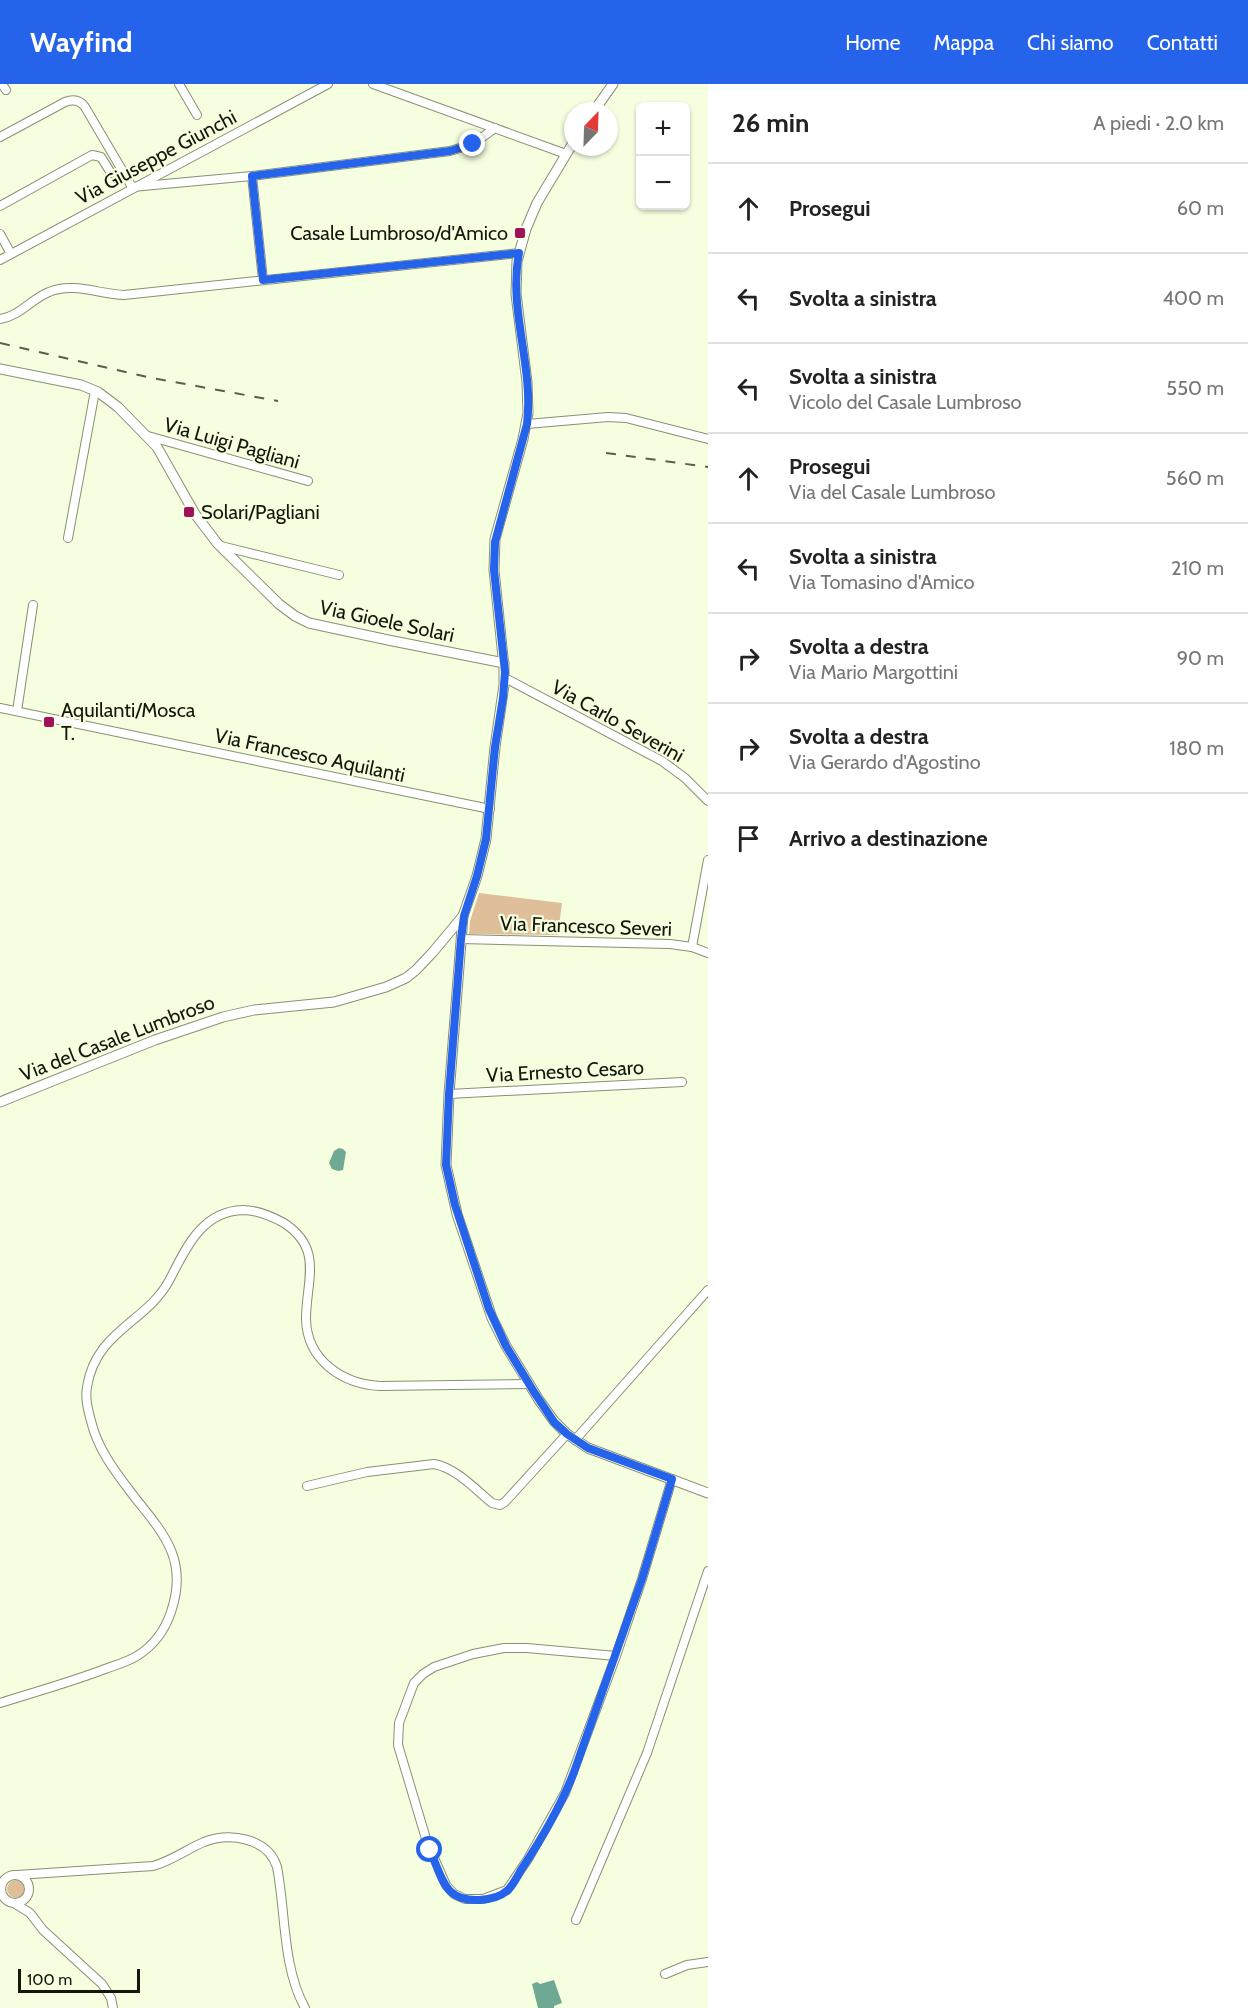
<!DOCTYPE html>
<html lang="it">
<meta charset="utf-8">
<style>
:root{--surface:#fff;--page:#f6f6f6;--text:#222;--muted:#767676;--line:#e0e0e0;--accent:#2563eb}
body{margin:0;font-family:Cabin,sans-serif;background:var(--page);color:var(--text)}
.controls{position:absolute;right:18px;top:18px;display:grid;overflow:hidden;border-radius:9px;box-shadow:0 2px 4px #0004}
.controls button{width:54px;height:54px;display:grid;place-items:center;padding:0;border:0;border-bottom:2px solid var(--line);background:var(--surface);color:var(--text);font:30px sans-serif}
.compass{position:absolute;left:564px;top:18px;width:54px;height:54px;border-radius:50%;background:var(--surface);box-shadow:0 2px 4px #0004;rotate:23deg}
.scale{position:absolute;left:18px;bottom:15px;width:122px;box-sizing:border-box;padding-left:6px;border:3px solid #15170d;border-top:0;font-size:16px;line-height:21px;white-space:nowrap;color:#15170d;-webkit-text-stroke:4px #f5fedf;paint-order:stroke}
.stop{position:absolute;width:18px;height:18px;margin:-14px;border:4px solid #2563eb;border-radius:50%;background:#fff}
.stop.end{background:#2563eb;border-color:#fff;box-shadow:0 2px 6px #0008}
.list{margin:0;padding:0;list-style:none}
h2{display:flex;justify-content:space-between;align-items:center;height:78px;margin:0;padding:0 24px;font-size:26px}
h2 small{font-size:20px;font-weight:400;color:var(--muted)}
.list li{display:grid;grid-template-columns:39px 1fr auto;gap:18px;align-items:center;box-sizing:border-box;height:90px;padding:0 24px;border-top:2px solid var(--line)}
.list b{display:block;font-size:22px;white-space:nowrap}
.list p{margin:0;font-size:20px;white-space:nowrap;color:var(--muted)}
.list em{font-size:20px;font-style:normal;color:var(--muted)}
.icon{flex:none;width:33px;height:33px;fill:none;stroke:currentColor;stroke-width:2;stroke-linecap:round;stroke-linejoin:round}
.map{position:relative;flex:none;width:708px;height:1924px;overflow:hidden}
header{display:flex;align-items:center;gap:36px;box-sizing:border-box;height:84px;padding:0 30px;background:var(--accent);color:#fff}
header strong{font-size:28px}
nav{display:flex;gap:33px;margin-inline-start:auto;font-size:21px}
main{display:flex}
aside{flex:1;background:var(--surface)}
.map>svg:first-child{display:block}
.green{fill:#dfbf9a}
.water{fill:#6da993}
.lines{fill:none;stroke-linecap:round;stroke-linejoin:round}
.minor-casing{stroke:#889074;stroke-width:10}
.tertiary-casing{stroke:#889074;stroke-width:11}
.minor{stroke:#fff;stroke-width:8}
.tertiary{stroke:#fff;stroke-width:9}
.rail{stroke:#5a5e4e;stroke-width:2;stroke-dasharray:10 10;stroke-linecap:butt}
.route{stroke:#2563eb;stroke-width:8}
.poi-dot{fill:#a11159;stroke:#f5fedf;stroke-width:2}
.labels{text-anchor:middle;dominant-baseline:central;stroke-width:4.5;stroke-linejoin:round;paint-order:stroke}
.street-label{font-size:20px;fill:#15170d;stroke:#f5fedf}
.poi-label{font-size:20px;fill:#15170d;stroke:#f5fedf;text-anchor:start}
</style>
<header>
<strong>Wayfind</strong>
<nav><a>Home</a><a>Mappa</a><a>Chi siamo</a><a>Contatti</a></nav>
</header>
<main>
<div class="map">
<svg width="708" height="1924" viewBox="0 0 708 1924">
<rect width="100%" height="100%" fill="#f5fedf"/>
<g class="green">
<polygon points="479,809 562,819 558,851 469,850 470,837"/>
<circle cx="16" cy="1805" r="9"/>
</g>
<g class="water">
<polygon points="339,1064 343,1065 346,1068 343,1086 338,1087 332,1085 329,1079 334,1067"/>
<polygon points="554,1896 562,1919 554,1922 554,1924 538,1924 532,1900 537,1898 540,1900"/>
</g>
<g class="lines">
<g class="minor-casing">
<g id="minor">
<polyline points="2,0 6,6"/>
<polyline points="179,0 197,31"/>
<polyline points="373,0 566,70"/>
<path d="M0,53l65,-35c8,-3 15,-2 20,5l47,80 120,-11 198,-25 23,-7 22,-16"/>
<polyline points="252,92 263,196"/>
<polyline points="0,122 92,71 101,73 111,89"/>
<polyline points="0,150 11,170"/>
<polyline points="0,176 328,0"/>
<path d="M0,235c20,-3 31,-20 49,-27 24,-10 50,2 75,3l395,-42"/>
<polyline points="527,340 608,333 626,334 708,355"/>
<polyline points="148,352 308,397"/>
<polyline points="68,454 95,307"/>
<polyline points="221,462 339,491"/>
<polyline points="505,594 662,677 685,694 708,717"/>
<polyline points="0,624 490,725"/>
<polyline points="17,627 33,521"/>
<polyline points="461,855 670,860 692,863 708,869"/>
<polyline points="692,863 708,776"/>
<polyline points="449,1010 682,998"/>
<polyline points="575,1356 708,1206"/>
<path d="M307,1402l60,-14 67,-8c22,4 41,25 58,39l8,2 5,-3 62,-68"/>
<polyline points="616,1572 527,1564 504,1564 473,1570 434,1583 423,1590 414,1599 399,1639 398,1661 427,1758 446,1801 454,1810 465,1815 483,1815 507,1806 528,1775 565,1709 616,1572 642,1495 672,1395"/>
<path d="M0,1619c35,-11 71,-21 105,-34 11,-4 22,-7 32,-13 16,-10 28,-26 34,-44 17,-50 -5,-76 -35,-113 -18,-24 -38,-48 -45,-78 -3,-11 -6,-22 -4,-34 9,-57 60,-64 83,-108 16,-31 32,-68 73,-69 14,0 28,6 41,13 40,26 22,58 22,96 1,41 36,65 74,67l149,-2"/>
<circle cx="15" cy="1805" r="14"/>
<path d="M17,1791l136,-9c19,-5 34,-17 51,-24 26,-10 64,-4 73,25 9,46 5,99 28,141"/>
<polyline points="14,1819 30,1829 43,1846 102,1900 111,1914 113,1924"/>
<polyline points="576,1836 647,1669 708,1487"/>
<polyline points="665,1890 687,1881 708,1878"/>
</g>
</g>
<g class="tertiary-casing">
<g id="tertiary">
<polyline points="594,27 613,0"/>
<polyline points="0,285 81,301 98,308 118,323 157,363 195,430 217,459 279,520 295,532 309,539 388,556 504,579"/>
<polyline points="463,832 449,1010 446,1081 457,1130 492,1234 506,1262 539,1316 554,1337 567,1350 588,1364 708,1409"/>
<polyline points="0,1018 155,956 223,933 254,926 334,918 386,903 406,894 416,886 433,868 463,832 477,792 486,755 495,663 504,601 504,583 494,486 495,455 523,355 528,329 527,298 516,210 517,177 526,145 537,119 573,59"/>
</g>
</g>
<use href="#minor" class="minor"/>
<use href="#tertiary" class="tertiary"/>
<g class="rail">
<polyline points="0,259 147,293 278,317"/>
<polyline points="606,369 708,383"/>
</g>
</g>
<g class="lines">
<path class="route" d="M430,1766c6,13 11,33 21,42 13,12 44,10 57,-2 5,-5 9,-13 13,-20 20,-30 40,-64 53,-98l68,-193 30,-100 -84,-31 -21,-14 -13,-12 -20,-30 -28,-46 -17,-37 -34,-104 -9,-40 3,-71 12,-155 3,-23 13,-40 9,-37 9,-92 8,-49 2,-26 -11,-102 1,-28 32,-118c7,-58 -19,-114 -8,-171l-256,27 -11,-104 198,-25 23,-7"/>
</g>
<g class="poi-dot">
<rect x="514" y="143" width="12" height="12" rx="3"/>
<rect x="183" y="422" width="12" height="12" rx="3"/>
<rect x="43" y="632" width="12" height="12" rx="3"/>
</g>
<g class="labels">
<g class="street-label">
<text transform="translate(156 73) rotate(-28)">Via Giuseppe Giunchi</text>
<text transform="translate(232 359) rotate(16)">Via Luigi Pagliani</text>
<text transform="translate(387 537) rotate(12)">Via Gioele Solari</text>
<text transform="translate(618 637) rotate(29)">Via Carlo Severini</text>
<text transform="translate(310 671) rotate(12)">Via Francesco Aquilanti</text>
<text transform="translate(586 842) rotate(2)">Via Francesco Severi</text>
<text transform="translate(117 954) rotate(-21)">Via del Casale Lumbroso</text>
<text transform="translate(565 987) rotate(-3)">Via Ernesto Cesaro</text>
</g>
<g class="poi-label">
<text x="508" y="149" text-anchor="end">Casale Lumbroso/d'Amico</text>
<text x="201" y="428">Solari/Pagliani</text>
<text x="61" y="626">Aquilanti/Mosca<tspan x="61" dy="23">T.</tspan></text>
</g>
</g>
</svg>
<div class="controls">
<button>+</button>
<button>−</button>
</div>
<svg class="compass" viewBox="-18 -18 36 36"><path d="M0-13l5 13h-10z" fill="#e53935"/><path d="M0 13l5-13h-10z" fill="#767676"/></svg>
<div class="scale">100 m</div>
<div class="stop" style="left:430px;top:1766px"></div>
<div class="stop end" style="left:473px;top:60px"></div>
</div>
<aside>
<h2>26 min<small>A piedi · 2.0 km</small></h2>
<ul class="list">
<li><svg class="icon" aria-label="ahead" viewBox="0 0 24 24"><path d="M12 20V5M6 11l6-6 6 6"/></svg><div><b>Prosegui</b></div><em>60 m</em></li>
<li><svg class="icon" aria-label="left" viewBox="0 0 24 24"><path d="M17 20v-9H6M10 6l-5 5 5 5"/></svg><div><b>Svolta a sinistra</b></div><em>400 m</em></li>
<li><svg class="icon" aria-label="left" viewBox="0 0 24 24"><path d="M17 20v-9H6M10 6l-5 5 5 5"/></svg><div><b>Svolta a sinistra</b><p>Vicolo del Casale Lumbroso</p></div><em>550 m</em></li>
<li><svg class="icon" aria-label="ahead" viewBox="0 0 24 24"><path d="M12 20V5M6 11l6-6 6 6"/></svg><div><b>Prosegui</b><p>Via del Casale Lumbroso</p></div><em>560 m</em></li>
<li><svg class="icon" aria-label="left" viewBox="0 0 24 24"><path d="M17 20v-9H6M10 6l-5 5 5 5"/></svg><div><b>Svolta a sinistra</b><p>Via Tomasino d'Amico</p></div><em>210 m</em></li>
<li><svg class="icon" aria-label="right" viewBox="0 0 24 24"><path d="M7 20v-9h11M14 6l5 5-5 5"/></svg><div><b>Svolta a destra</b><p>Via Mario Margottini</p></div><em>90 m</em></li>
<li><svg class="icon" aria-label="right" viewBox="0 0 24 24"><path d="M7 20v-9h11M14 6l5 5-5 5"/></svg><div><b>Svolta a destra</b><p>Via Gerardo d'Agostino</p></div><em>180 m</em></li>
<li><svg class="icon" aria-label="arrive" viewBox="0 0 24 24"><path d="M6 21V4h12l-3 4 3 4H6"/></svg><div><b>Arrivo a destinazione</b></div></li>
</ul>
</aside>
</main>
